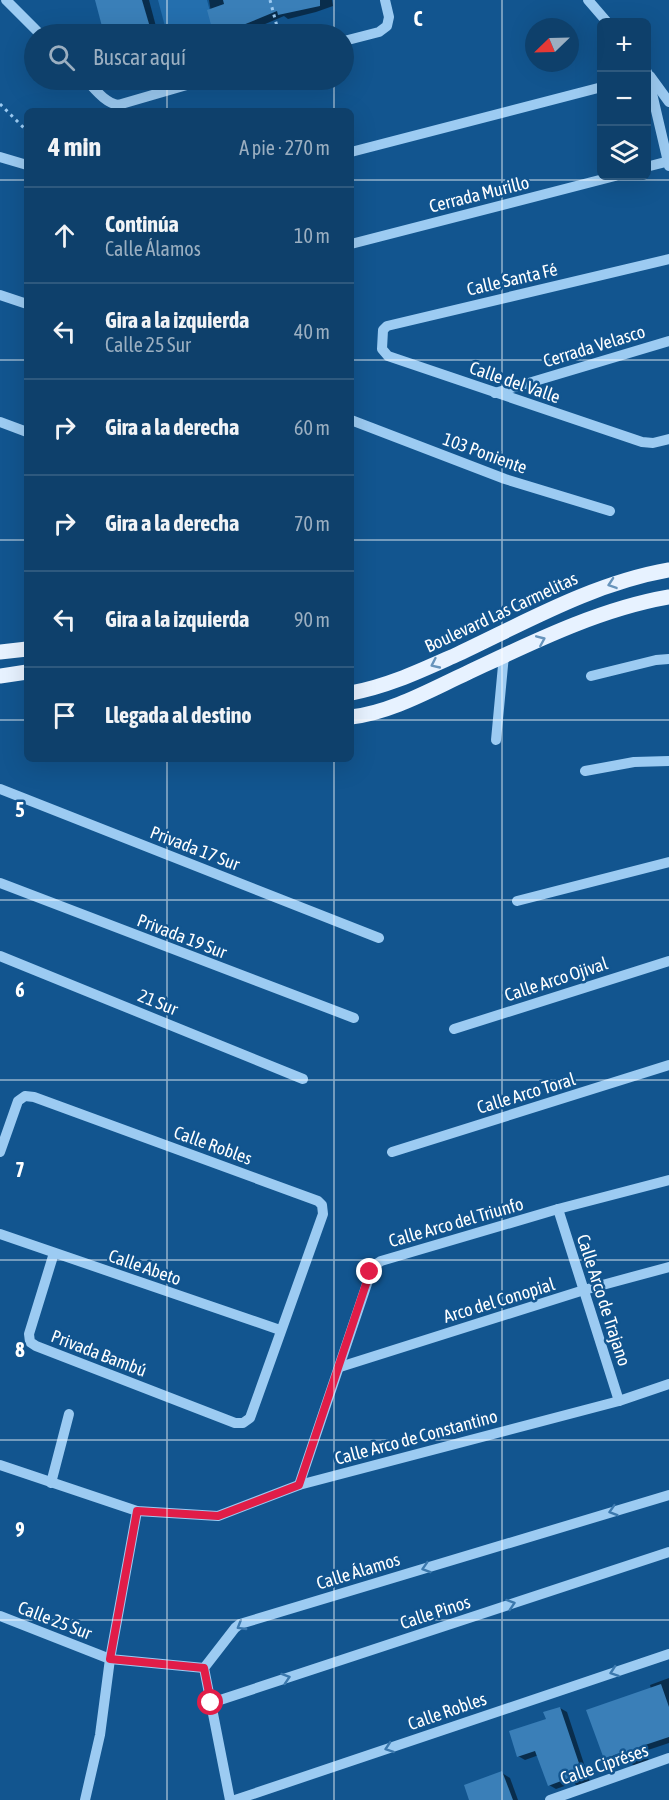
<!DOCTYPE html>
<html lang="es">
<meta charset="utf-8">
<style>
:root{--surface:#0e406b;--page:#174771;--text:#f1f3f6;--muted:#9bafc1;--line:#2e597e}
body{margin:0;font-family:"Asap Condensed",sans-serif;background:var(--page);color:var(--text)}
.controls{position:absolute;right:18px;top:18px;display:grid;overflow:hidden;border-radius:9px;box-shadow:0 6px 24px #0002}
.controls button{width:54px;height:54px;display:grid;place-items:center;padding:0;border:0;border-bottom:2px solid var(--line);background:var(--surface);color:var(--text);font:30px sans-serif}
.compass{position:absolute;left:525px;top:18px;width:54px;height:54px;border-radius:50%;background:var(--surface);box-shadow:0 6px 24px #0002;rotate:247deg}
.stop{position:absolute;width:18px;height:18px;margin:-14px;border:4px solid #e11d48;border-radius:50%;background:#fff}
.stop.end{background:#e11d48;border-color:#fff;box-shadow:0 2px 6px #0008}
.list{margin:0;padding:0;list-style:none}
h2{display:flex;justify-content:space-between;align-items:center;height:78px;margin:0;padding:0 24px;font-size:26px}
h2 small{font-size:20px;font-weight:400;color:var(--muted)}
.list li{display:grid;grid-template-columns:39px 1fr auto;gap:18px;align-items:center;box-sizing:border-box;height:96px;padding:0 24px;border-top:2px solid var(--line)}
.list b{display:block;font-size:22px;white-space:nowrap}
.list p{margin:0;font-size:20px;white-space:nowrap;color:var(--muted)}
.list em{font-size:20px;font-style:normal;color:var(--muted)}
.icon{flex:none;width:33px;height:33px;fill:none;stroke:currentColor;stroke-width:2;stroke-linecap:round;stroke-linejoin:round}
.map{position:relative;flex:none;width:669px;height:1800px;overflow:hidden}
.search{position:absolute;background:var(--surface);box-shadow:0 6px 24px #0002;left:24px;top:24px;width:330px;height:66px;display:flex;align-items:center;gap:15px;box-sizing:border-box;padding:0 21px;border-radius:33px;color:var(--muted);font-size:22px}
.panel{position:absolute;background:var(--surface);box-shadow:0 6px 24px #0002;left:24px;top:108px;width:330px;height:654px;border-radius:9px}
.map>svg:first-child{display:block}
.green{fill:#246fae}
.shadow{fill:#0007}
.building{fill:#3a7fb8}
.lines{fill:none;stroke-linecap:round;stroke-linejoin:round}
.path{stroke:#9ccbf2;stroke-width:3;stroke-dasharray:3 4.5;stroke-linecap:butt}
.minor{stroke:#9ccbf2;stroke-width:10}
.major{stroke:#e7f2ff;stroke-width:15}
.oneway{stroke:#6794bc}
.oneway2{stroke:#3b78ad}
.route{stroke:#e11d48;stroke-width:8}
.grid{fill:none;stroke:#fff;stroke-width:1.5;stroke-opacity:0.55}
.labels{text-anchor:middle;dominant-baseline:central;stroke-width:5;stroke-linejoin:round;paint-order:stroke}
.street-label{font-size:18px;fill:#fff;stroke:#12558f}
.grid-label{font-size:20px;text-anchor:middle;font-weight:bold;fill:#fff;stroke:#12558f;stroke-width:5;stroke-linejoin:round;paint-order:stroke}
</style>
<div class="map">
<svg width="669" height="1800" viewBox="0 0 669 1800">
<rect width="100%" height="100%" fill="#12558f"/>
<polygon class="green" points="158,0 207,0 216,34 167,34"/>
<g class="shadow">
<polygon points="96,0 149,0 158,34 105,34"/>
<polygon points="209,0 332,0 333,6 316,12 288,19 284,16 251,30 220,34 214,31"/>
<polygon points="669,1678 669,1743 645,1751 649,1761 635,1766 628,1762 626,1756 611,1762 605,1758 651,1689 650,1685"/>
<polygon points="560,1708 567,1712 590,1782 578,1786 573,1783 556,1789 549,1785 539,1755 525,1760 518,1756 548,1720"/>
<polygon points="502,1773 510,1778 518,1800 471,1800"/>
</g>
<g class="building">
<polygon points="95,0 142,0 152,34 104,34"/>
<polygon points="223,0 320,0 320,6 278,15 277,11 243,25 213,32 207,10 224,4"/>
<polygon points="661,1684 669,1707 669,1737 639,1747 643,1757 627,1763 623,1752 604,1759 586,1710"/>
<polygon points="560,1707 584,1778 570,1783 569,1778 548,1786 535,1751 517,1757 509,1731 546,1719 543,1712"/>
<polygon points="502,1771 513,1800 469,1800 464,1785"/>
</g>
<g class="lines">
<g class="path">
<polyline points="270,0 279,34"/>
<polyline points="0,104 27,131"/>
</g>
<g class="minor">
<polyline points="6,0 40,34"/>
<polyline points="588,0 607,22"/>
<polyline points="344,41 379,32 387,26 389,17 385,0"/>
<polyline points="647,72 669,166"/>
<polyline points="650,76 669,102"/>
<path d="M86,80c9,9 18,22 32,25l86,-25"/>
<polyline points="351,152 602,87"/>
<polyline points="0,157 27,165"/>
<polyline points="646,167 669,161"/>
<polyline points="351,244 615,176"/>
<polyline points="669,259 387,326 383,330 382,349 388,356 642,442 653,443 669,439"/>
<polyline points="0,295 27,304"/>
<polyline points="495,393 669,341"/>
<polyline points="351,420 505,479 610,511"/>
<polyline points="0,422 27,432"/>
<polyline points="591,676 656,660 669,659"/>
<polyline points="496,740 504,655"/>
<polyline points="585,771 634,762 669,761"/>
<polyline points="0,789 379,938"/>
<polyline points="0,883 354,1018"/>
<polyline points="517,901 669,862"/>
<polyline points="0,956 303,1079"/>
<polyline points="454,1029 669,961"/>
<polyline points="0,1152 18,1101 25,1096 34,1097 318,1201 322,1205 323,1214 250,1418 243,1423 235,1423 36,1346 30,1342 29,1334 54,1253"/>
<polyline points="392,1152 669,1065"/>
<polyline points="558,1209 619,1401"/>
<polyline points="0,1234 280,1330"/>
<polyline points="340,1367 584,1290 669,1267"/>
<polyline points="0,1465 137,1511 218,1516 299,1485 619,1401 669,1384"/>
<polyline points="51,1483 69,1414"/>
<polyline points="299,1485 371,1272 375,1265 381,1261 558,1209 669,1180"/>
<polyline points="0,1616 110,1659 204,1668"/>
<polyline points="211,1703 669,1552"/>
<polyline points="85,1800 100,1735 110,1659 137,1511"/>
<polyline points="230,1800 204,1668 235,1628 240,1624 669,1495"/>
<polyline points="235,1800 669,1654"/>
<polyline points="550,1800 669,1758"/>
</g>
<g class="major">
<polyline points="0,652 27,649"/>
<polyline points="0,676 27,672"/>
<path d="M351,693c38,-7 71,-23 107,-39 68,-32 136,-71 211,-84"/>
<path d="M351,717c41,-5 79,-27 116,-44 64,-30 132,-64 202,-76"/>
</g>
</g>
<defs><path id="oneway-chevron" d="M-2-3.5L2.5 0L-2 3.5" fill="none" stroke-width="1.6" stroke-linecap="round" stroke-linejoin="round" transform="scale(1.5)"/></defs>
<g class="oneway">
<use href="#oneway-chevron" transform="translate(612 584) rotate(161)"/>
<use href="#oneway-chevron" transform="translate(541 640) rotate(-23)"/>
<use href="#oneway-chevron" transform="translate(435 664) rotate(155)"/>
</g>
<g class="oneway2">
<use href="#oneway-chevron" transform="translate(613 1511) rotate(163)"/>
<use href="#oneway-chevron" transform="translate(426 1568) rotate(163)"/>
<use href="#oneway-chevron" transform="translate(511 1604) rotate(-18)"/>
<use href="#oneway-chevron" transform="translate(241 1626) rotate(149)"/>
<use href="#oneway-chevron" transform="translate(614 1672) rotate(161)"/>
<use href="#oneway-chevron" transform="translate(286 1678) rotate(-18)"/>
<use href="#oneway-chevron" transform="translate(389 1748) rotate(161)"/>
</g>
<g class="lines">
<polyline class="route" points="211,1703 204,1668 110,1659 137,1511 218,1516 299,1485 370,1272"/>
</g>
<path class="grid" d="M167,0v34M334,0v34M502,0v1800M167,80v31M334,80v31M0,180h27M351,180h318M0,360h27M351,360h318M0,540h27M351,540h318M0,720h27M351,720h318M167,759v1041M334,759v1041M0,900h669M0,1080h669M0,1260h669M0,1440h669M0,1620h669"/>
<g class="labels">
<g class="street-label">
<text transform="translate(479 194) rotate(-14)">Cerrada Murillo</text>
<text transform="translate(512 279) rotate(-13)">Calle Santa Fé</text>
<text transform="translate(594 346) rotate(-17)">Cerrada Velasco</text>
<text transform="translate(515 382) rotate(19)">Calle del Valle</text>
<text transform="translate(485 453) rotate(20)">103 Poniente</text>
<text transform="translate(501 612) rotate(-25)">Boulevard Las Carmelitas</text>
<text transform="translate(195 848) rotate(21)">Privada 17 Sur</text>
<text transform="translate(182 936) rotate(21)">Privada 19 Sur</text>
<text transform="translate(556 979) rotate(-18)">Calle Arco Ojival</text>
<text transform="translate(158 1002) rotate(22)">21 Sur</text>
<text transform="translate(526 1093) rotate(-17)">Calle Arco Toral</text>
<text transform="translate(213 1145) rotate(20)">Calle Robles</text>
<text transform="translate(456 1222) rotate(-16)">Calle Arco del Triunfo</text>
<text transform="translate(145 1267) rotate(19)">Calle Abeto</text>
<text transform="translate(499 1300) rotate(-17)">Arco del Conopial</text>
<text transform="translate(604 1300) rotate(72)">Calle Arco de Trajano</text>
<text transform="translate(99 1353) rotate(21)">Privada Bambú</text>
<text transform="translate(416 1437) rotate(-15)">Calle Arco de Constantino</text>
<text transform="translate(358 1571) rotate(-17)">Calle Álamos</text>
<text transform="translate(435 1612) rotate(-18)">Calle Pinos</text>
<text transform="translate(55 1620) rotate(21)">Calle 25 Sur</text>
<text transform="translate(447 1711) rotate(-19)">Calle Robles</text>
<text transform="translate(604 1764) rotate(-19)">Calle Cipréses</text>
</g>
</g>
<g class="grid-label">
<text x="418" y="26">C</text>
<text x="20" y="817">5</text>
<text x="20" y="997">6</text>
<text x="20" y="1177">7</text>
<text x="20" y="1357">8</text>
<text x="20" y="1537">9</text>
</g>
</svg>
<div class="controls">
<button>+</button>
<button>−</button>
<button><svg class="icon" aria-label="layers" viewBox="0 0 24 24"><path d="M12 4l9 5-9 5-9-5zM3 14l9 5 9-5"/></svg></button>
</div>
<svg class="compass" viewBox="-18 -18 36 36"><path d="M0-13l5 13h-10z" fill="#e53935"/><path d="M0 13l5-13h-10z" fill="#9bafc1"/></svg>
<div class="stop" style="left:211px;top:1703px"></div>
<div class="stop end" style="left:370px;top:1272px"></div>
<div class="search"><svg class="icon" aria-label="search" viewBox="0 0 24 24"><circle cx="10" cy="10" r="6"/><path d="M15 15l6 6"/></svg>Buscar aquí</div>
<section class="panel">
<h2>4 min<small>A pie · 270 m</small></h2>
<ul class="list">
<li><svg class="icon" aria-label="ahead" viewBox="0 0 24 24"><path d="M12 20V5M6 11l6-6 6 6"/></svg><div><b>Continúa</b><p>Calle Álamos</p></div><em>10 m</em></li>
<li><svg class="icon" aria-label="left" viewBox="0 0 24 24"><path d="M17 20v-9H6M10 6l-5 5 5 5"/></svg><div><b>Gira a la izquierda</b><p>Calle 25 Sur</p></div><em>40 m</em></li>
<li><svg class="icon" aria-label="right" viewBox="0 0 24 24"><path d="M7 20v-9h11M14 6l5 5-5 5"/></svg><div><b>Gira a la derecha</b></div><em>60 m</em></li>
<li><svg class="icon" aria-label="right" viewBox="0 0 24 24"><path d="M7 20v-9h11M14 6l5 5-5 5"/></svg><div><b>Gira a la derecha</b></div><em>70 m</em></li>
<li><svg class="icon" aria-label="left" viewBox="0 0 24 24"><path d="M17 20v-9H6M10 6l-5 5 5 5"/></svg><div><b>Gira a la izquierda</b></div><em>90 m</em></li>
<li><svg class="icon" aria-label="arrive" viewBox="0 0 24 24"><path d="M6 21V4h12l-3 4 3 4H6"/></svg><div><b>Llegada al destino</b></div></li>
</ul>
</section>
</div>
